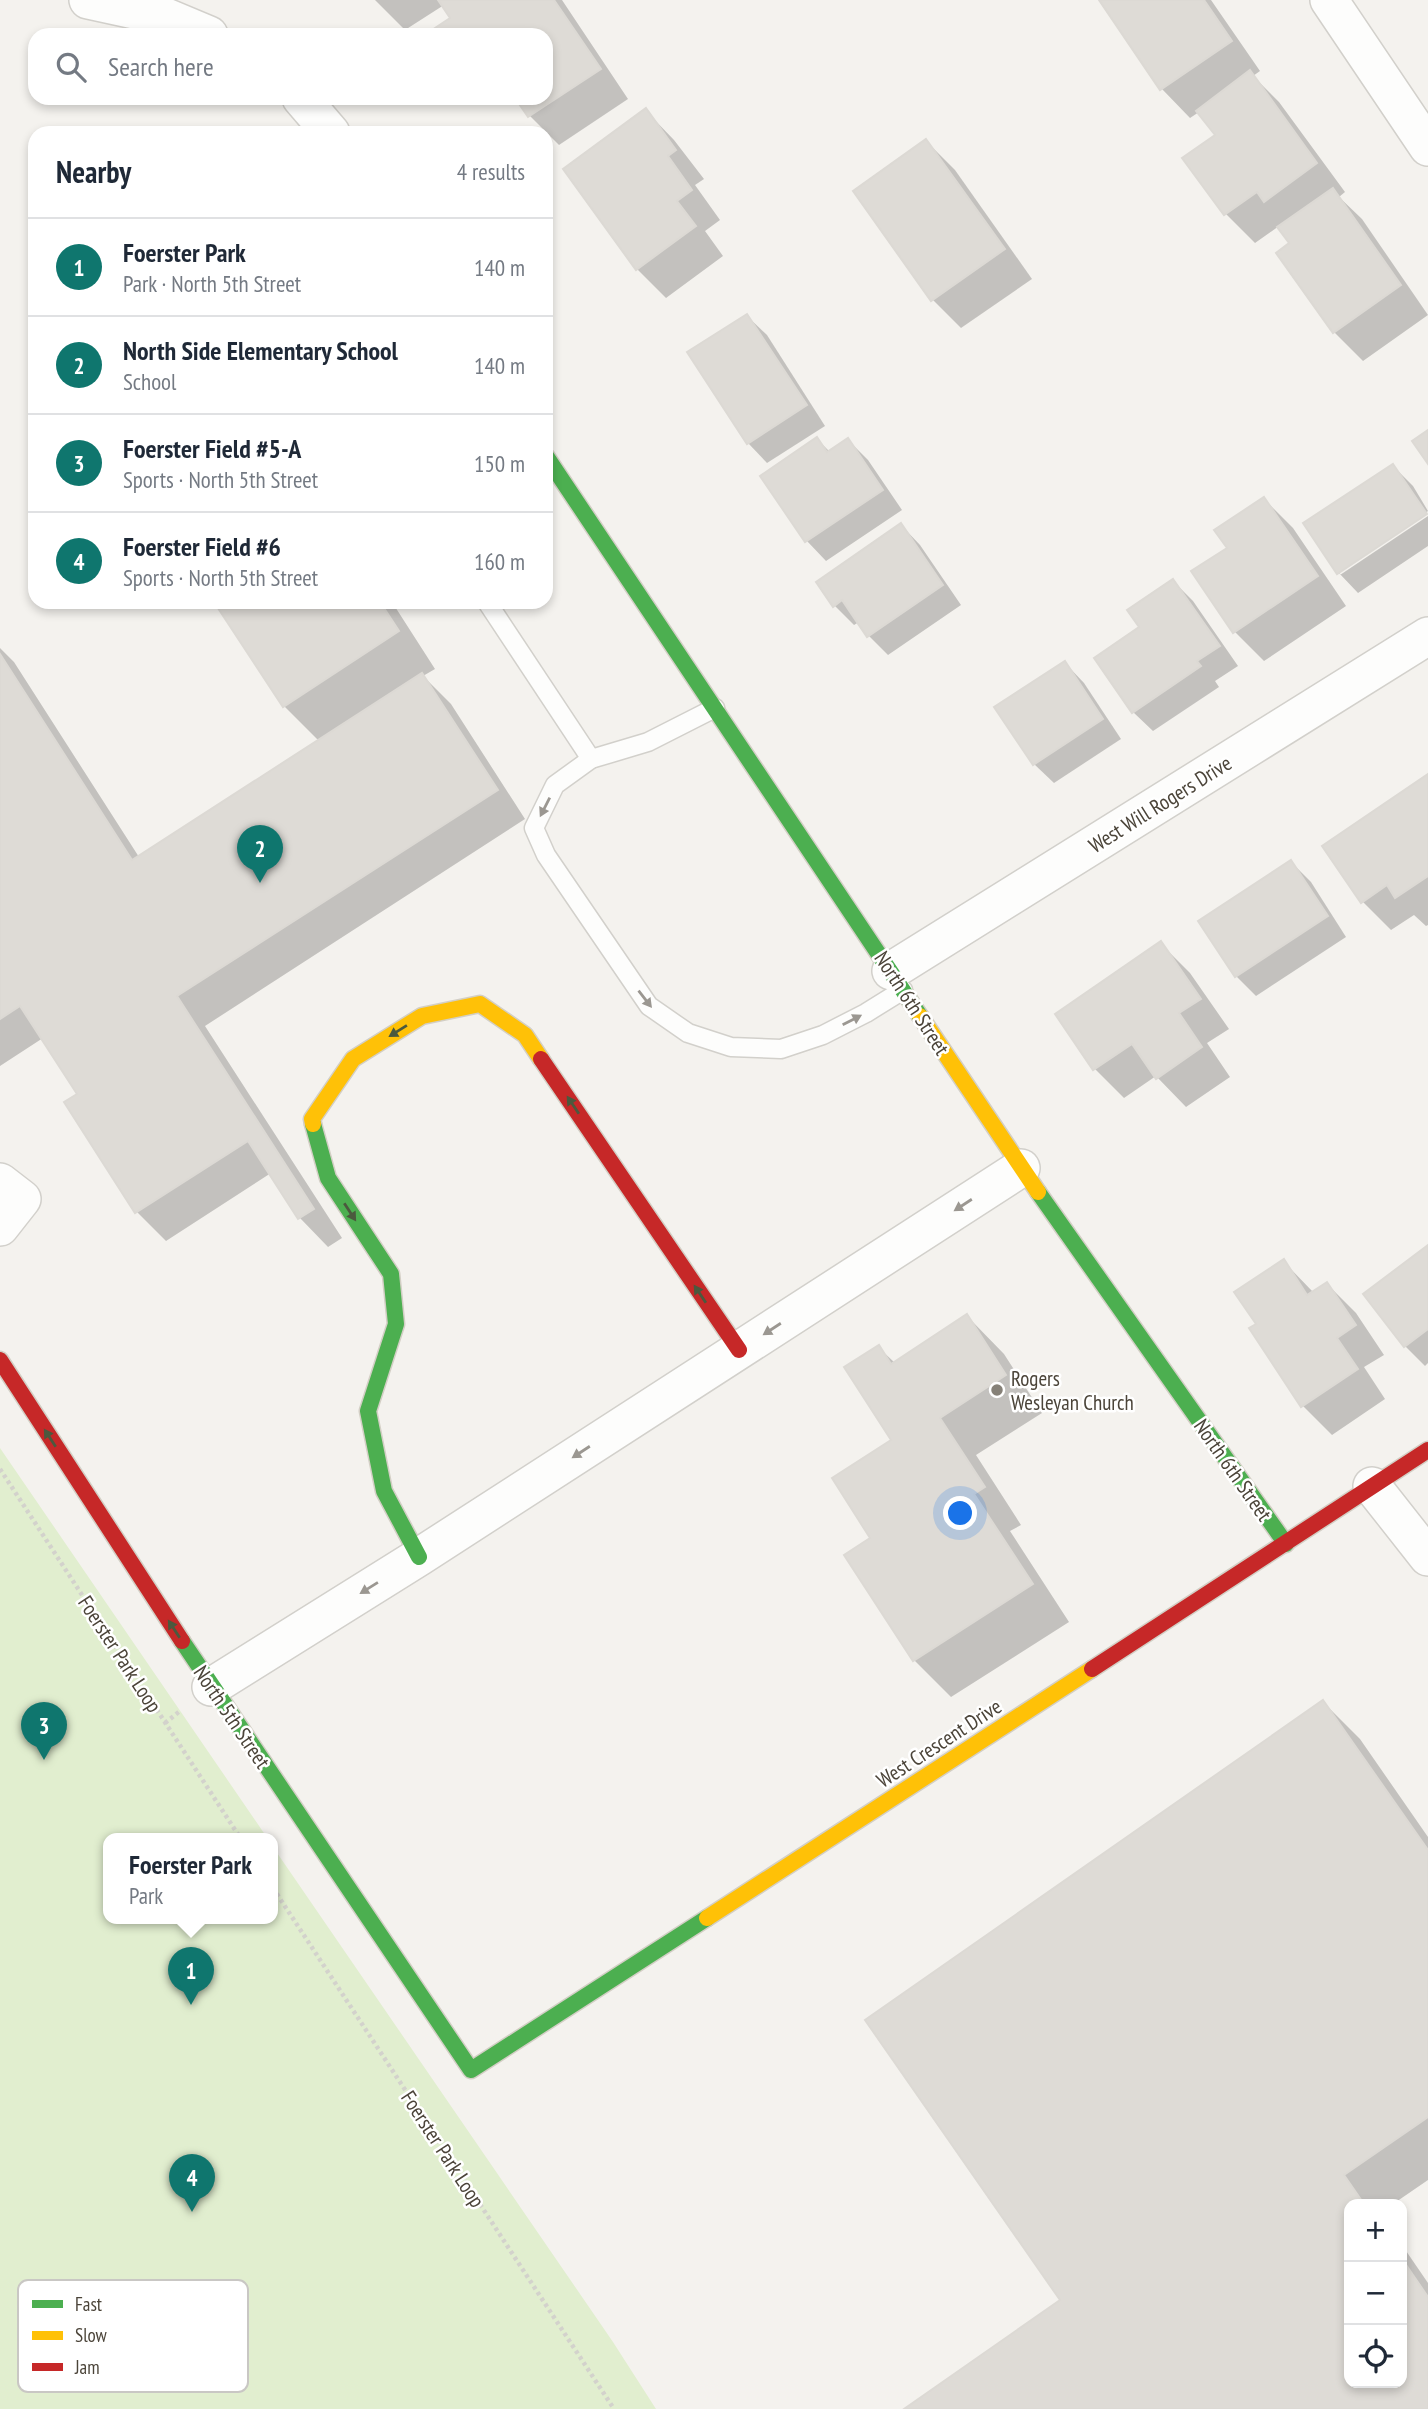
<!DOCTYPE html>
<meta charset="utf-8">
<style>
:root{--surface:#fff;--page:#f6f6f7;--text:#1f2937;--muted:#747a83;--line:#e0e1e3;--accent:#0f766e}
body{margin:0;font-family:"PT Sans Narrow",sans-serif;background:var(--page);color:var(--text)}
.controls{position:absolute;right:21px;bottom:21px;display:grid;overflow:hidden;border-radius:14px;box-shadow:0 4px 10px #0003}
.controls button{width:63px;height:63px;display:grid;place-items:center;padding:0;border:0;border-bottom:2px solid var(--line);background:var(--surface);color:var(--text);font:35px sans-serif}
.you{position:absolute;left:961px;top:1514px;width:24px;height:24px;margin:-18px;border:5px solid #fff;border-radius:50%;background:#1a73e8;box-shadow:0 0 0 10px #1a73e833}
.badge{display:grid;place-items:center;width:46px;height:46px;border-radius:50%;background:var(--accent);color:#fff;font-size:23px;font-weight:700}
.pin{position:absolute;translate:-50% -58px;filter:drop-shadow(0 2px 4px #0008)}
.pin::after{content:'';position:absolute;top:37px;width:24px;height:21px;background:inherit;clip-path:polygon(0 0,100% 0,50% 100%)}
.popup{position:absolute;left:103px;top:1833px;width:175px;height:91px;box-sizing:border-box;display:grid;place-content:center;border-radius:14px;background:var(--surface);filter:drop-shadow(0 2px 5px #0005);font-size:23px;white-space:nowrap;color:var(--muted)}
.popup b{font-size:26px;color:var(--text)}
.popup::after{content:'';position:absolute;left:50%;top:100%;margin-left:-14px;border:14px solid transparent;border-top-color:var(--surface)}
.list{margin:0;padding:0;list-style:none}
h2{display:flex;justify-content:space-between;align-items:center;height:91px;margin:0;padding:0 28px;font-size:30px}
h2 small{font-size:23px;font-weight:400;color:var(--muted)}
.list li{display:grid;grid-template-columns:46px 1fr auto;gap:21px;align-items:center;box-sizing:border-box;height:98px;padding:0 28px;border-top:2px solid var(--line)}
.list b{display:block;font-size:26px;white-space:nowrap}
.list p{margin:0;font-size:23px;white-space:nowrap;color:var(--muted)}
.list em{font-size:23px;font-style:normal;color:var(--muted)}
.icon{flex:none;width:38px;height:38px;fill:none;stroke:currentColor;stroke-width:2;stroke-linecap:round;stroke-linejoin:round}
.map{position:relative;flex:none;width:1428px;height:2409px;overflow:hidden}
.search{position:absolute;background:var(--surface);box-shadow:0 4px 10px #0003;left:28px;top:28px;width:525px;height:77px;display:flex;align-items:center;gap:18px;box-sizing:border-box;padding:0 24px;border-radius:21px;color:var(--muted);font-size:26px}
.panel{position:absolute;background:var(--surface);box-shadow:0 4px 10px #0003;left:28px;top:126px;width:525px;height:483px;border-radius:21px}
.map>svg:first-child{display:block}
.green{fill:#e1eecf}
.shadow{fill:#0003}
.building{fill:#dedbd6;stroke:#dcd9d4;stroke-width:2}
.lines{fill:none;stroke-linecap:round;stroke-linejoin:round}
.lane-casing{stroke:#d2d0cb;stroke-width:21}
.street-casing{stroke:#d2d0cb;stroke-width:40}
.fast-casing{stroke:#d3cfc5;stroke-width:19}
.slow-casing{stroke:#d3cfc5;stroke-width:19}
.jam-casing{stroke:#d3cfc5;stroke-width:19}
.path{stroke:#d3d2cc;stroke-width:4.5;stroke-dasharray:3.5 3.5;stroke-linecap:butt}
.lane{stroke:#fdfdfc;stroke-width:18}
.street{stroke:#fdfdfc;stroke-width:37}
.fast{stroke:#4caf50;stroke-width:16}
.slow{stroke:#ffc107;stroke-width:16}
.jam{stroke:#c62828;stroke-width:16}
.oneway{fill:#9b9791}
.oneway2{fill:#4b593e}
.poi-dot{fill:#868178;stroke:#fff;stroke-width:2.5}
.labels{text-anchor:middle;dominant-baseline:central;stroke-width:5;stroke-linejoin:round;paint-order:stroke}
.street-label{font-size:21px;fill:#4b4439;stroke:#fff}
.poi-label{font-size:21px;fill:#4b4439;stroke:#fff;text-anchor:start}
.key{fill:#fff;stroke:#c9c7c4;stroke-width:2}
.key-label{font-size:19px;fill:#4b4439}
</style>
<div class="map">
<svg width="1428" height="2409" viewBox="0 0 1428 2409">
<rect width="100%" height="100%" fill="#f4f2ee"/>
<polygon class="green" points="0,1448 268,1839 109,1839 109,1919 273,1919 273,1847 613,2342 656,2409 0,2409"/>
<g class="shadow">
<polygon points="375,0 562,0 628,99 559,145 530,116 518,98 546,98 546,35 434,35 453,19 444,5 405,30"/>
<polygon points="1101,0 1211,0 1260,71 1253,76 1279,102 1345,192 1339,197 1362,219 1428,315 1363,361 1334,332 1292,244 1279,226 1255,243 1226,214 1185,159 1217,135 1199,112 1190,118 1162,89"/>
<polygon points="646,111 674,140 704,179 695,185 720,220 705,231 723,256 666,298 637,269"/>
<polygon points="926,141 955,170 1032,279 961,328 933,300"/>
<polygon points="747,316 767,335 825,426 767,463 748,443"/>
<polygon points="817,439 830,452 848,440 868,460 902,510 826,561 807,541 763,476"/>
<polygon points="1393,466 1413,486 1428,511 1340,570 1340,575 1428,516 1428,546 1358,593 1339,573 1305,524"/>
<polygon points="1264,499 1293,528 1346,606 1264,661 1235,632 1194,572 1229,548"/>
<polygon points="901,525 920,545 961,605 888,655 869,636 859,622 854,625 835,606"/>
<polygon points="1173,581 1193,601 1238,666 1215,681 1219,687 1153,731 1133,712 1141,627"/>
<polygon points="216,602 392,602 435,669 423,676 451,704 525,819 205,1026 342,1238 328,1247 300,1218 271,1173 166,1241 137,1212 79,1095 43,1038 0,1066 0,648 14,662 139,857 319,741 284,706"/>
<polygon points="1065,663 1084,683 1121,739 1054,783 1034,764"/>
<polygon points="1428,776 1428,925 1426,926 1414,915 1391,930 1362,901"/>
<polygon points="1291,862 1311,882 1346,937 1256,996 1236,976 1200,922"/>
<polygon points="1161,944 1190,973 1229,1029 1207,1043 1230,1077 1186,1107 1156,1076 1124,1098 1095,1069 1058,1014"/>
<polygon points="1428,1247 1428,1363 1425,1366 1405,1346 1366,1295"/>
<polygon points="1284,1262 1314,1293 1327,1284 1356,1313 1384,1355 1364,1367 1385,1399 1332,1435 1303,1406"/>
<polygon points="967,1316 1004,1354 1042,1413 976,1455 1021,1525 1010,1531 1069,1622 951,1697 914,1660 873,1539 894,1440 878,1347 895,1363"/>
<polygon points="1323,1702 1360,1739 1428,1837 1428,2180 1393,2204 1349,2204 1349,2383 1402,2383 1402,2245 1428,2283 1428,2409 907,2409 1062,2300"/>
</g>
<g class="building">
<polygon points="438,0 554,0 601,69 528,117 515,98 546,98 546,35 431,35 429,32 450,18"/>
<polygon points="1099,0 1204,0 1232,41 1160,90"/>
<polygon points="1250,70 1317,163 1264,202 1257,192 1224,215 1182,158 1215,135 1196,111"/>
<polygon points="646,108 676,150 668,156 692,190 677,201 696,226 636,270 563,169"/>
<polygon points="926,139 1005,249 931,301 853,191"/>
<polygon points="1333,188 1401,285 1333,333 1276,253 1289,243 1277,227"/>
<polygon points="747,314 807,405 747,444 687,352"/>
<polygon points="1428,430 1428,464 1412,441"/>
<polygon points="817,437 827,452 848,438 883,490 805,542 760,476"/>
<polygon points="1393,464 1427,514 1337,574 1303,523"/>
<polygon points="1264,497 1318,576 1233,633 1191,571 1227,548 1214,530"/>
<polygon points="901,523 943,585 867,637 842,600 833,607 816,582"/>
<polygon points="1173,579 1220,646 1197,661 1201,666 1132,713 1094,658 1139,627 1127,610"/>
<polygon points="214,602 380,602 399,631 283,707"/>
<polygon points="0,654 132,860 422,673 498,790 177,996 314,1209 298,1219 248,1141 135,1213 64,1102 77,1094 20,1006 0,1019"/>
<polygon points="1065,661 1103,719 1033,765 994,707"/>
<polygon points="1428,774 1428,876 1395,898 1387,885 1361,903 1322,846"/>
<polygon points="1291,860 1328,916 1235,977 1198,921"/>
<polygon points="1161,941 1201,999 1179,1013 1202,1047 1156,1079 1132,1044 1093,1070 1055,1014"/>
<polygon points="1428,1245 1428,1329 1404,1347 1363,1294"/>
<polygon points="1284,1259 1307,1295 1327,1282 1356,1325 1337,1338 1358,1369 1301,1407 1249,1328 1256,1324 1234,1292"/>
<polygon points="967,1314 1006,1375 940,1418 985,1487 974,1494 1033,1584 913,1661 844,1555 870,1538 832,1478 891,1440 844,1367 879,1345 891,1364"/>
<polygon points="1323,1700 1428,1850 1428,2117 1344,2175 1364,2204 1349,2204 1349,2383 1402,2383 1402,2259 1428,2297 1428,2409 904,2409 1060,2300 865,2020"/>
</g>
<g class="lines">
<g class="lane-casing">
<g id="lane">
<polyline points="487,602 591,759"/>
<polyline points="715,708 648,742 591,759 555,785 534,828 546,855 649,1006 688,1033 731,1047 781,1049 823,1035 866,1013 903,990"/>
</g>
</g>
<g class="street-casing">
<g id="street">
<polyline points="88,0 166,17 209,35"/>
<polyline points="1329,0 1428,147"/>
<polyline points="301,98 331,133"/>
<polyline points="891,971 1428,636"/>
<polyline points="0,1182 22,1199 0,1227"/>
<polyline points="1372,1486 1428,1557"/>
<polyline points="211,1687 419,1557 1021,1168"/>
</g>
</g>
<g class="fast-casing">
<g id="fast">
<polyline points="546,456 920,1016"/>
<polyline points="313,1124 328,1178 391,1274 396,1324 368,1411 384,1491 419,1557"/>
<polyline points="1038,1192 1286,1544"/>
<polyline points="182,1641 471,2070 707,1918"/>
</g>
</g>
<g class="slow-casing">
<g id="slow">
<polyline points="920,1016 1038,1192"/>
<polyline points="313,1124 312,1119 353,1059 422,1016 480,1004 525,1035 541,1059"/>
<polyline points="707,1918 1092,1669"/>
</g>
</g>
<g class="jam-casing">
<g id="jam">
<polyline points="541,1059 739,1350"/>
<polyline points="0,1360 182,1641"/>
<polyline points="1092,1669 1428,1450"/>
</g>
</g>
<g class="path">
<polyline points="0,1469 241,1839"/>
<polyline points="165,1723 180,1711"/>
<polyline points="273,1888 614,2409"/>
</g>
<use href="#lane" class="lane"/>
<use href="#street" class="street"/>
<use href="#fast" class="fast"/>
<use href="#slow" class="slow"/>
<use href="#jam" class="jam"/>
</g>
<defs><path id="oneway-solid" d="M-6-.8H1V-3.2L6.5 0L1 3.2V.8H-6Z" transform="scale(1.75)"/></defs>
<g class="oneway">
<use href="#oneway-solid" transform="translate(545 807) rotate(117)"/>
<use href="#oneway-solid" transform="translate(645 999) rotate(52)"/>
<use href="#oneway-solid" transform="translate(852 1020) rotate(-27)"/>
<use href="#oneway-solid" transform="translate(963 1205) rotate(147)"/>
<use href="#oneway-solid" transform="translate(772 1329) rotate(147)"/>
<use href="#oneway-solid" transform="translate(581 1452) rotate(147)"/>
<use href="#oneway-solid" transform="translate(369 1588) rotate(148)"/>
</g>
<g class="oneway2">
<use href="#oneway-solid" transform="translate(398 1031) rotate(148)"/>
<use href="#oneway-solid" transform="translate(573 1105) rotate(-124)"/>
<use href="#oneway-solid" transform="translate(350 1212) rotate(57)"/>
<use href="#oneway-solid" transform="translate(700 1294) rotate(-124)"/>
<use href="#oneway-solid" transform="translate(50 1438) rotate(-123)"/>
<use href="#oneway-solid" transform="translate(174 1629) rotate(-123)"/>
</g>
<circle class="poi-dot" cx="997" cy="1390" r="7"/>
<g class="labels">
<g class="street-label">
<text transform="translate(1160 804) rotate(-32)">West Will Rogers Drive</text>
<text transform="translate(912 1003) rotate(57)">North 6th Street</text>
<text transform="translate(1233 1470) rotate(55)">North 6th Street</text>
<text transform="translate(120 1654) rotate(57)">Foerster Park Loop</text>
<text transform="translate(232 1717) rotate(56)">North 5th Street</text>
<text transform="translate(939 1743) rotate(-33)">West Crescent Drive</text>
<text transform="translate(443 2149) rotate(57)">Foerster Park Loop</text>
</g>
<g class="poi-label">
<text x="1011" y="1378">Rogers<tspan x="1011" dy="24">Wesleyan Church</tspan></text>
</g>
</g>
<rect x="18" y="2280" width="230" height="112" rx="10" class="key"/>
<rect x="32" y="2300" width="31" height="8" fill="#4caf50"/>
<rect x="32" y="2331" width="31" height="9" fill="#ffc107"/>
<rect x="32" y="2363" width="31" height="8" fill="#c62828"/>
<g class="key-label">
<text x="75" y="2311">Fast</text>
<text x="75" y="2342">Slow</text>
<text x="75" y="2374">Jam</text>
</g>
</svg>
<div class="controls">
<button>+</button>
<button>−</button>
<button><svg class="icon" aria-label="locate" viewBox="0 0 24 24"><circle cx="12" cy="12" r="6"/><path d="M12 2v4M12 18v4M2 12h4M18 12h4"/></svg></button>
</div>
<div class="you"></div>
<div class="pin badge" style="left:191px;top:2005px">1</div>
<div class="popup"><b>Foerster Park</b>Park</div>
<div class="pin badge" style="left:260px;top:883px">2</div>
<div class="pin badge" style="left:44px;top:1760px">3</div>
<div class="pin badge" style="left:192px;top:2212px">4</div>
<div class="search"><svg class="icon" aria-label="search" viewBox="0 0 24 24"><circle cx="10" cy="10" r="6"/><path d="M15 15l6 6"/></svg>Search here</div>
<section class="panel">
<h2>Nearby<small>4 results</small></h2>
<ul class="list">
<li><span class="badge">1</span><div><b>Foerster Park</b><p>Park · North 5th Street</p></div><em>140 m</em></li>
<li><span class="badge">2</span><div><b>North Side Elementary School</b><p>School</p></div><em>140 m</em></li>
<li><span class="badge">3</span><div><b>Foerster Field #5-A</b><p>Sports · North 5th Street</p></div><em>150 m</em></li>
<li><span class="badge">4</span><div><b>Foerster Field #6</b><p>Sports · North 5th Street</p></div><em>160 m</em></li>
</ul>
</section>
</div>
